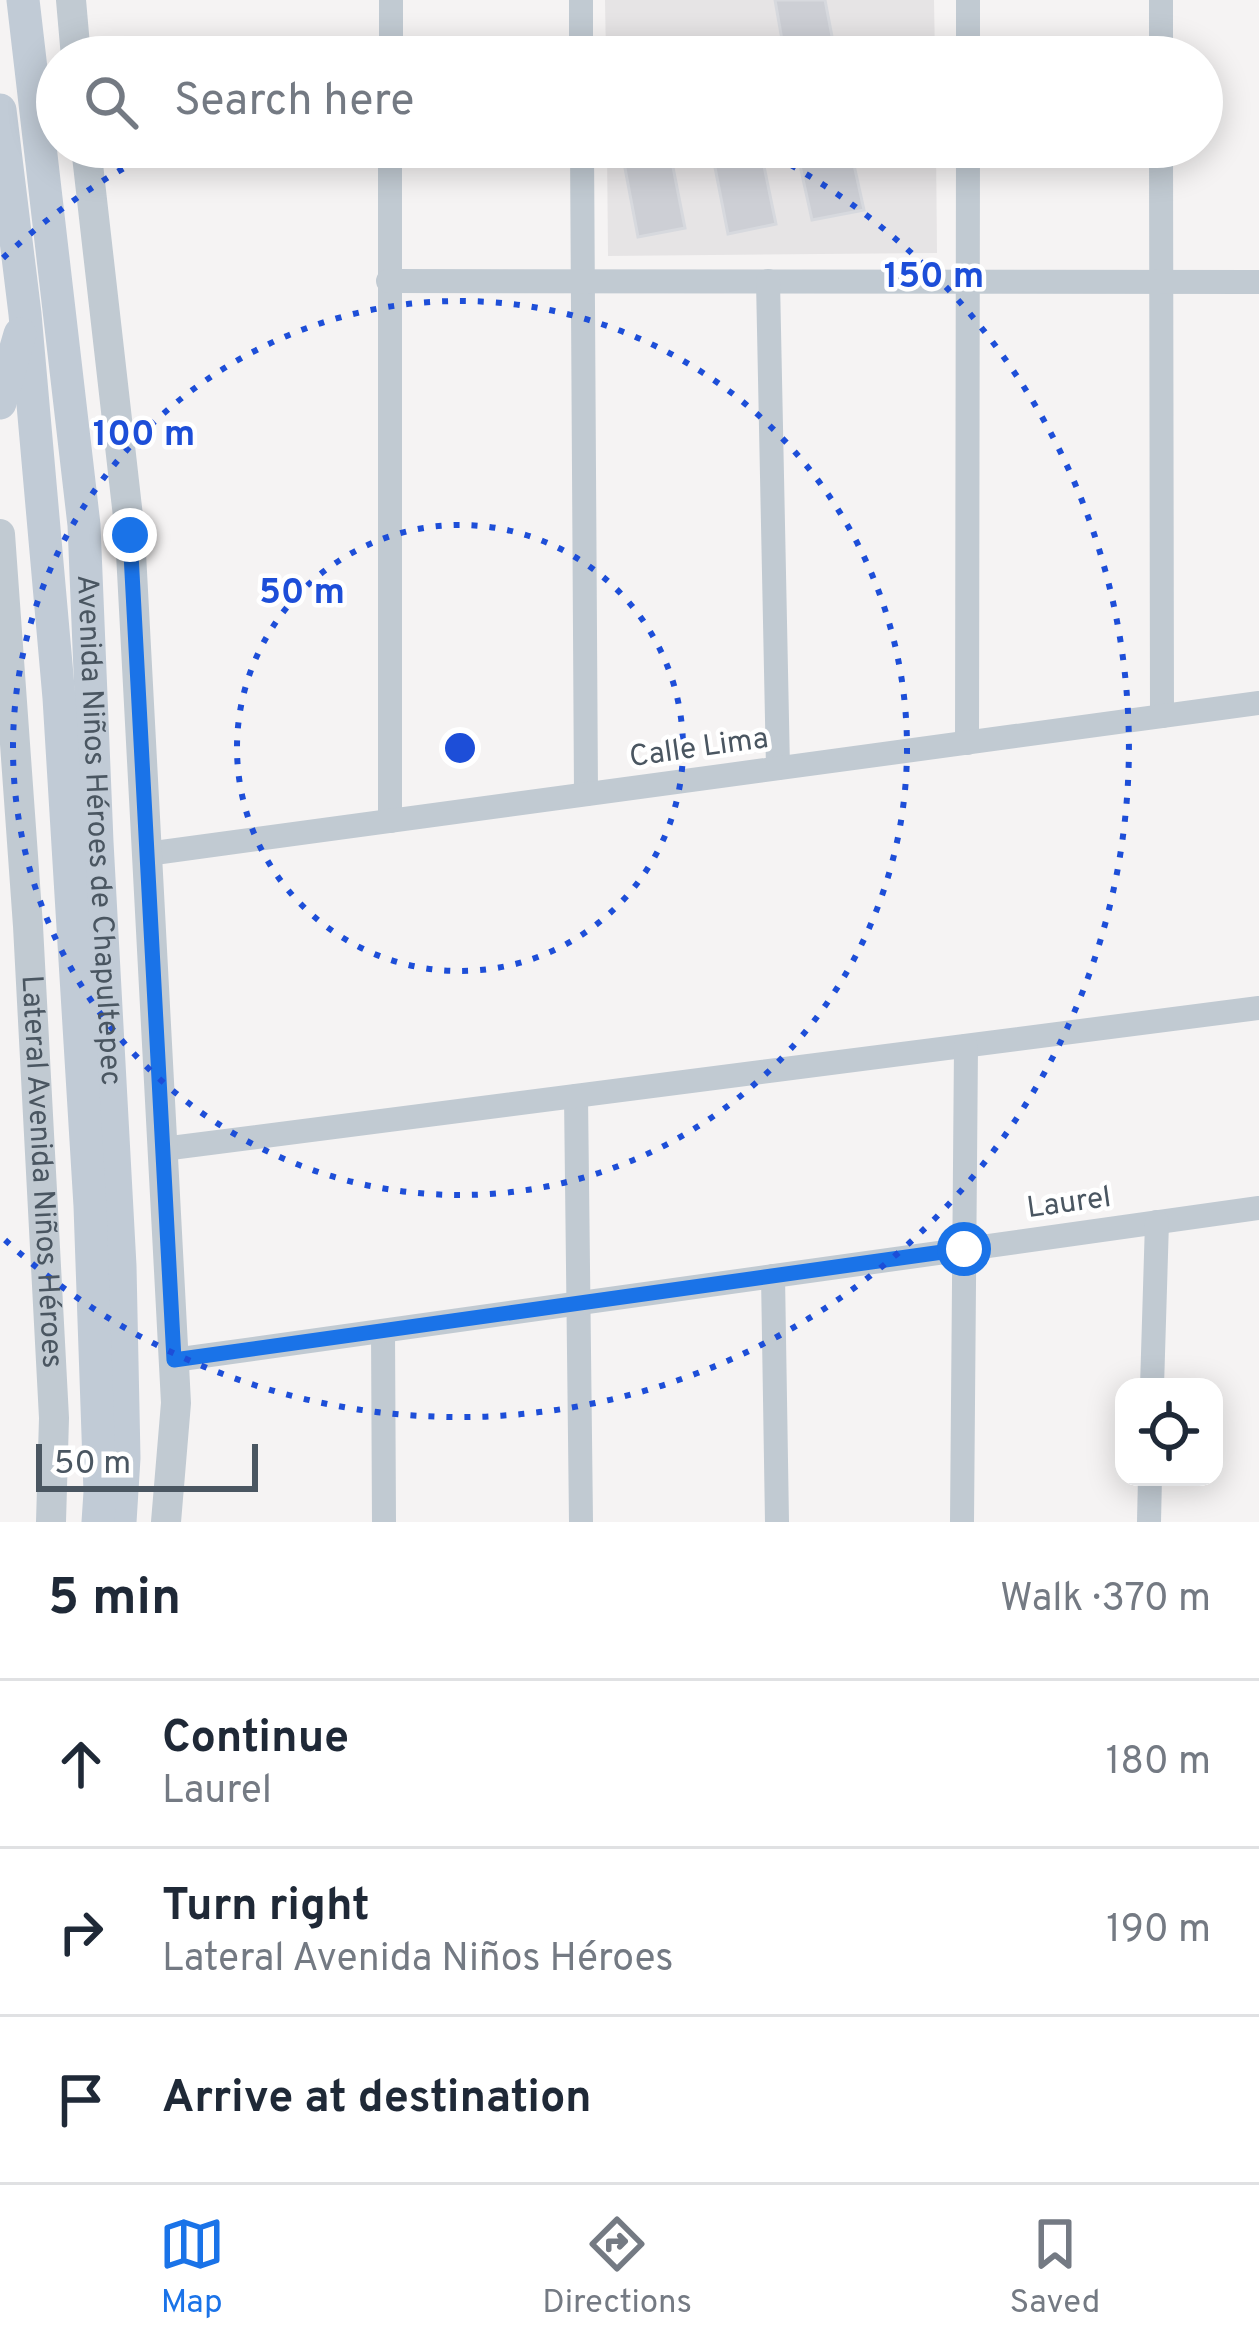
<!DOCTYPE html>
<meta charset="utf-8">
<style>
:root{--surface:#fff;--page:#f6f6f7;--text:#1f2937;--muted:#747a83;--line:#e0e1e3;--accent:#1a73e8}
body{margin:0;font-family:Overpass,sans-serif;background:var(--page);color:var(--text)}
.controls{position:absolute;right:36px;bottom:36px;display:grid;overflow:hidden;border-radius:24px;box-shadow:0 6px 30px #0003}
.controls button{width:108px;height:108px;display:grid;place-items:center;padding:0;border:0;border-bottom:3px solid var(--line);background:var(--surface);color:var(--text);font:60px sans-serif}
.scale{position:absolute;left:36px;bottom:30px;width:222px;box-sizing:border-box;padding-left:12px;border:6px solid #4a5661;border-top:0;font-size:33px;line-height:42px;white-space:nowrap;color:#4a5661;-webkit-text-stroke:9px #fff;paint-order:stroke}
.stop{position:absolute;width:36px;height:36px;margin:-27px;border:9px solid #1a73e8;border-radius:50%;background:#fff}
.stop.end{background:#1a73e8;border-color:#fff;box-shadow:0 3px 12px #0008}
.list{margin:0;padding:0;list-style:none}
h2{display:flex;justify-content:space-between;align-items:center;height:156px;margin:0;padding:0 48px;font-size:51px}
h2 small{font-size:39px;font-weight:400;color:var(--muted)}
.list li{display:grid;grid-template-columns:78px 1fr auto;gap:36px;align-items:center;box-sizing:border-box;height:168px;padding:0 48px;border-top:3px solid var(--line)}
.list b{display:block;font-size:45px;white-space:nowrap}
.list p{margin:0;font-size:39px;white-space:nowrap;color:var(--muted)}
.list em{font-size:39px;font-style:normal;color:var(--muted)}
.icon{flex:none;width:66px;height:66px;fill:none;stroke:currentColor;stroke-width:2;stroke-linecap:round;stroke-linejoin:round}
.map{position:relative;flex:none;width:1259px;height:1522px;overflow:hidden}
.search{position:absolute;background:var(--surface);box-shadow:0 6px 30px #0003;left:36px;right:36px;top:36px;height:132px;display:flex;align-items:center;gap:30px;box-sizing:border-box;padding:0 42px;border-radius:66px;color:var(--muted);font-size:45px}
.sheet{height:660px;background:var(--surface)}
nav{display:flex;justify-content:space-around;align-items:center;box-sizing:border-box;height:168px;border-top:3px solid var(--line);background:var(--surface);font-size:33px;color:var(--muted)}
nav a{display:grid;justify-items:center;gap:6px}
nav .on{color:var(--accent)}
.map>svg:first-child{display:block}
.education{fill:#e6e4e5}
.building{fill:#cdcfd5;stroke:#d7d9de;stroke-width:3}
.lines{fill:none;stroke-linecap:round;stroke-linejoin:round}
.minor{stroke:#c1cad2;stroke-width:24}
.tertiary{stroke:#c1cad2;stroke-width:30}
.secondary{stroke:#c1cbd6;stroke-width:33}
.route{stroke:#1a73e8;stroke-width:15}
.ring{fill:none;stroke:#1d4ed8;stroke-width:6;stroke-dasharray:6 12}
.labels{text-anchor:middle;dominant-baseline:central;stroke-width:9;stroke-linejoin:round;paint-order:stroke}
.street-label{font-size:30px;fill:#4a5661;stroke:#fff}
.centre{fill:#1d4ed8;stroke:#fff;stroke-width:6}
.ring-label{font-size:36px;text-anchor:middle;font-weight:bold;fill:#1d4ed8;stroke:#fff;stroke-width:9;stroke-linejoin:round;paint-order:stroke}
</style>
<div class="map">
<svg width="1259" height="1522" viewBox="0 0 1259 1522">
<rect width="100%" height="100%" fill="#f5f3f3"/>
<g class="education">
<polygon points="605,0 934,0 935,57 606,57"/>
<polygon points="607,147 936,147 937,253 608,256"/>
</g>
<g class="building">
<polygon points="775,0 825,0 835,52 810,57 785,57"/>
<polygon points="621,147 669,147 685,228 638,237"/>
<polygon points="711,147 760,147 776,224 728,234"/>
<polygon points="796,147 850,147 864,210 812,220"/>
</g>
<g class="lines">
<g class="minor">
<polyline points="581,0 581,57"/>
<polyline points="1161,0 1161,57"/>
<polyline points="391,57 391,0"/>
<polyline points="968,57 968,0"/>
<polyline points="390,147 390,821"/>
<polyline points="582,147 586,794"/>
<polyline points="1161,147 1162,716"/>
<polyline points="388,281 1259,282"/>
<polyline points="768,281 778,768"/>
<polyline points="967,743 968,147"/>
<polyline points="147,854 1259,703"/>
<polyline points="576,1096 581,1522"/>
<polyline points="163,1149 1259,1008"/>
<polyline points="773,1276 777,1522"/>
<polyline points="383,1331 384,1522"/>
<polyline points="174,1360 1259,1208"/>
<polyline points="1152,1387 1157,1222"/>
<polyline points="962,1522 966,1046"/>
<polyline points="1149,1522 1150,1477"/>
</g>
<g class="tertiary">
<polyline points="71,0 76,57"/>
<polyline points="86,147 130,534 176,1403 166,1522"/>
<path id="s1" d="M0,534l28,392 26,492 -3,104"/>
</g>
<g class="secondary">
<path id="s2" d="M23,0l61,525 13,317 23,424 4,192 -4,64"/>
<polyline points="0,110 25,314 59,698 90,1206 100,1492 98,1522"/>
<polyline points="0,403 20,334"/>
</g>
</g>
<g class="lines">
<polyline class="route" points="130,535 174,1360 964,1249"/>
</g>
<g class="ring">
<circle cx="460" cy="748" r="223"/>
<circle cx="460" cy="748" r="447"/>
<path d="M3 258A670 670 0 0 1 161 148M759 148A670 670 0 1 1 3 1238"/>
</g>
<g class="labels">
<g class="street-label">
<text transform="translate(699 749) rotate(-8)">Calle Lima</text>
<text stroke="none"><textPath href="#s2" startOffset="834">Avenida Niños Héroes de Chapultepec</textPath></text>
<text stroke="none"><textPath href="#s1" startOffset="639">Lateral Avenida Niños Héroes</textPath></text>
<text transform="translate(1069 1204) rotate(-8)">Laurel</text>
</g>
</g>
<circle cx="460" cy="748" r="18" class="centre"/>
<g class="ring-label">
<text x="934" y="287">150 m</text>
<text x="144" y="445">100 m</text>
<text x="302" y="603">50 m</text>
</g>
</svg>
<div class="controls">
<button><svg class="icon" aria-label="locate" viewBox="0 0 24 24"><circle cx="12" cy="12" r="6"/><path d="M12 2v4M12 18v4M2 12h4M18 12h4"/></svg></button>
</div>
<div class="scale">50 m</div>
<div class="stop" style="left:964px;top:1249px"></div>
<div class="stop end" style="left:130px;top:535px"></div>
<div class="search"><svg class="icon" aria-label="search" viewBox="0 0 24 24"><circle cx="10" cy="10" r="6"/><path d="M15 15l6 6"/></svg>Search here</div>
</div>
<section class="sheet">
<h2>5 min<small>Walk · 370 m</small></h2>
<ul class="list">
<li><svg class="icon" aria-label="ahead" viewBox="0 0 24 24"><path d="M12 20V5M6 11l6-6 6 6"/></svg><div><b>Continue</b><p>Laurel</p></div><em>180 m</em></li>
<li><svg class="icon" aria-label="right" viewBox="0 0 24 24"><path d="M7 20v-9h11M14 6l5 5-5 5"/></svg><div><b>Turn right</b><p>Lateral Avenida Niños Héroes</p></div><em>190 m</em></li>
<li><svg class="icon" aria-label="arrive" viewBox="0 0 24 24"><path d="M6 21V4h12l-3 4 3 4H6"/></svg><div><b>Arrive at destination</b></div></li>
</ul>
</section>
<nav>
<a class="on"><svg class="icon" aria-label="map" viewBox="0 0 24 24"><path d="M3 6l6-2 6 2 6-2v14l-6 2-6-2-6 2zM9 4v14M15 6v14"/></svg>Map</a>
<a><svg class="icon" aria-label="directions" viewBox="0 0 24 24"><path d="M12 3l9 9-9 9-9-9zM9 14v-3h6M13 9l2 2-2 2"/></svg>Directions</a>
<a><svg class="icon" aria-label="saved" viewBox="0 0 24 24"><path d="M7 4h10v16l-5-4-5 4z"/></svg>Saved</a>
</nav>
